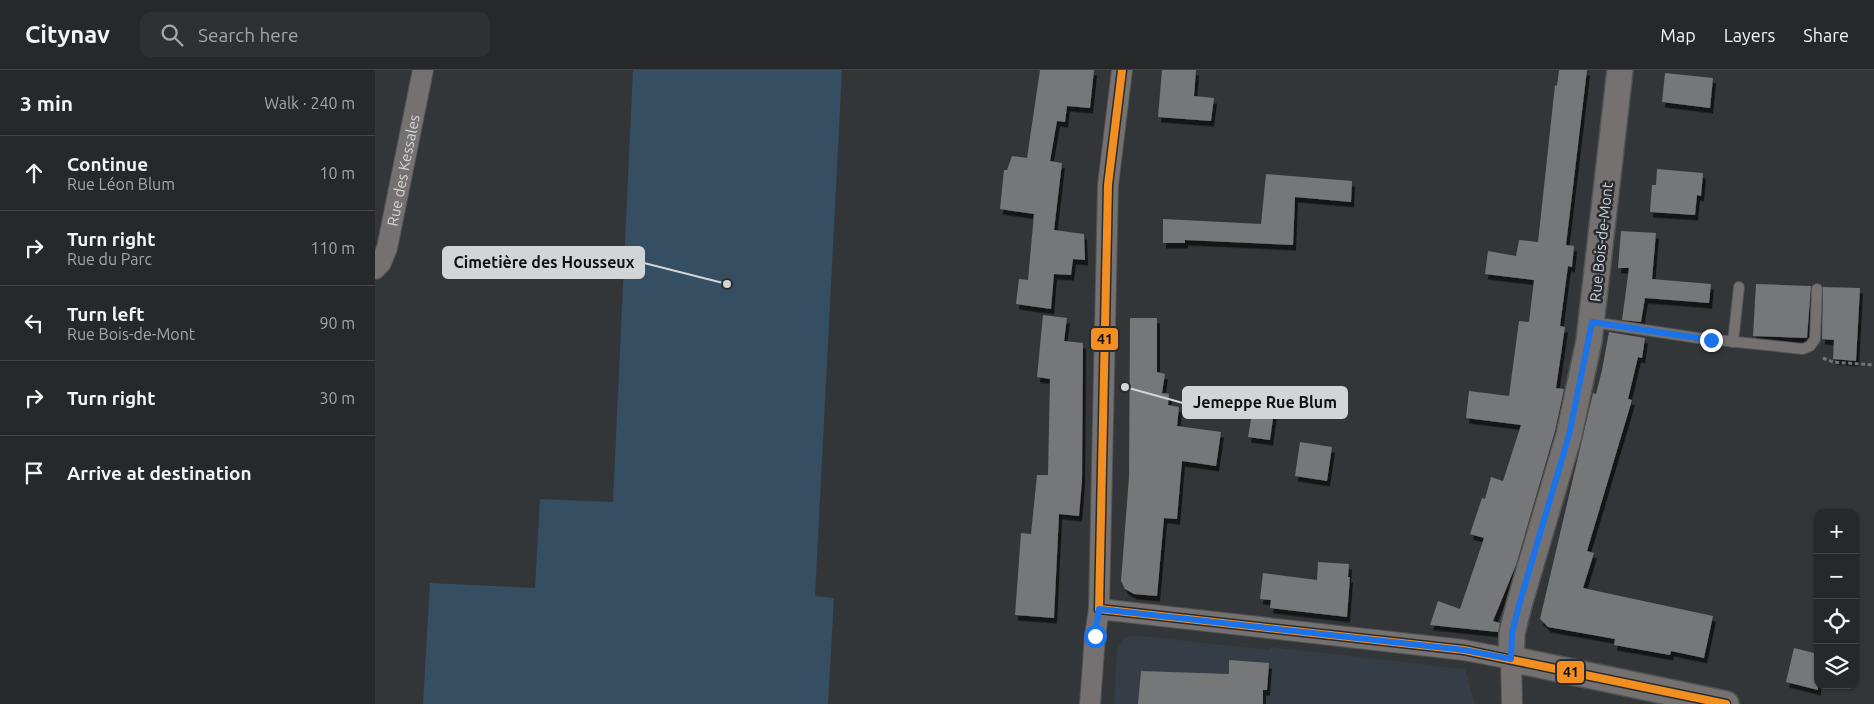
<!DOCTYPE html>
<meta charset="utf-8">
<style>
:root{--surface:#26282a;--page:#2e3032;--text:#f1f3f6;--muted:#a4a6a8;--line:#424447}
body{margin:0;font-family:Ubuntu,sans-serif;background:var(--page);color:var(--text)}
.controls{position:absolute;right:15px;bottom:15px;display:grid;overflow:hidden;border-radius:10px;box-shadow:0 1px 4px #0004}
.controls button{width:45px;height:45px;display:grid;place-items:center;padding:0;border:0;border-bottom:1px solid var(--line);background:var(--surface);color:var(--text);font:25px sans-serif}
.stop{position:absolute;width:15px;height:15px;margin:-11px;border:4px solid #1a73e8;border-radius:50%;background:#fff}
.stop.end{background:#1a73e8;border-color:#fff;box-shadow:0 1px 5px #0008}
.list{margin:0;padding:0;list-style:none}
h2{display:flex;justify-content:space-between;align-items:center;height:65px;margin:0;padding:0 20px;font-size:21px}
h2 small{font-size:16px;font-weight:400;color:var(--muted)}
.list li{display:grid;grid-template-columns:32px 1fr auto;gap:15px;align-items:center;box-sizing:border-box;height:75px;padding:0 20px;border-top:1px solid var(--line)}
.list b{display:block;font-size:19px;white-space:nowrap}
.list p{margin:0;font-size:16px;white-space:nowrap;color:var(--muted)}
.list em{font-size:16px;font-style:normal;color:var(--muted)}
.icon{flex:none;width:28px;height:28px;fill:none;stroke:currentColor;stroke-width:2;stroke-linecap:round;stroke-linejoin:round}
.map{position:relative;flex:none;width:1499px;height:634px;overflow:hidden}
header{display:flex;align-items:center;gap:30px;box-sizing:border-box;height:70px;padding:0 25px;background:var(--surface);border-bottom:1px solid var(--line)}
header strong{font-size:24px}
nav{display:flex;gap:28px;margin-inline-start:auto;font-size:18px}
.search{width:350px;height:45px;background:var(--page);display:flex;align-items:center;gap:12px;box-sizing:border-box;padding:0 18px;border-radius:10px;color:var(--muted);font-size:19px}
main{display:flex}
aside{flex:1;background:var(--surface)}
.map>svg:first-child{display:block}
.built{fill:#353e46}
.green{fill:#364e62}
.building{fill:#747778;filter:url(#shadow)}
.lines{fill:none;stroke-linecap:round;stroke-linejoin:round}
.service-casing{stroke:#505354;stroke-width:12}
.minor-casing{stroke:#505354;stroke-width:22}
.tertiary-casing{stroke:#505354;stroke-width:28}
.path{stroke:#747272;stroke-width:3;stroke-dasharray:4 2.5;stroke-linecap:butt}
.service{stroke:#757171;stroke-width:10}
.minor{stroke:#757171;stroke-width:20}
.tertiary{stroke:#757171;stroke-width:25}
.bus-1-casing{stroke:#282c30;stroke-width:11}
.bus-1{stroke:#f38e20;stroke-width:8}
.route{stroke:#1a73e8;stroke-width:6}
.labels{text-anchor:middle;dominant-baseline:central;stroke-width:5;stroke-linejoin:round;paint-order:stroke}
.street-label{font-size:15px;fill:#d2d5d7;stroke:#282c30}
.leader{fill:none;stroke:#d2d5d7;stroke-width:2}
.callout-dot{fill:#d2d5d7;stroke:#282c30;stroke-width:2}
.callout{fill:#d2d5d7;stroke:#d2d5d7;stroke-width:2}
.callout-label{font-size:16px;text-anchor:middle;font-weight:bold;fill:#111}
.line-badge{stroke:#282c30;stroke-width:2}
.pale-badge-label{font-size:14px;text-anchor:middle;font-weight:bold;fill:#111}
</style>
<header>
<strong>Citynav</strong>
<div class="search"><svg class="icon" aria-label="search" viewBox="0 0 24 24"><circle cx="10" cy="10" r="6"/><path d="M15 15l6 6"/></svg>Search here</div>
<nav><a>Map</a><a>Layers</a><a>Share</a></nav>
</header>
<main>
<aside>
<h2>3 min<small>Walk · 240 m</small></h2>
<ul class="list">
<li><svg class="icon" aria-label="ahead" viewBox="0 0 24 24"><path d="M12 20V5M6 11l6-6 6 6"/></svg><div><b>Continue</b><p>Rue Léon Blum</p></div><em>10 m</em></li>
<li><svg class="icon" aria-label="right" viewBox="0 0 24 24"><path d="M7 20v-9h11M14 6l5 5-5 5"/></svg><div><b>Turn right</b><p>Rue du Parc</p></div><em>110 m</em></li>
<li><svg class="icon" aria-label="left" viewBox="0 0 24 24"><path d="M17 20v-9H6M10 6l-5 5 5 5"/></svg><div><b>Turn left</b><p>Rue Bois-de-Mont</p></div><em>90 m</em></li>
<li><svg class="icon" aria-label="right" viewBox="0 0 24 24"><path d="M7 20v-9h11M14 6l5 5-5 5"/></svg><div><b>Turn right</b></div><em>30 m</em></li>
<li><svg class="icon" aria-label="arrive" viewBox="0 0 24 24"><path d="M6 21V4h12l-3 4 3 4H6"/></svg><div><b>Arrive at destination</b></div></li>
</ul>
</aside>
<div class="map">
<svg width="1499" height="634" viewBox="0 0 1499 634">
<defs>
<filter id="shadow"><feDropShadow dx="3" dy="5.5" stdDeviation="0" flood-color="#0009"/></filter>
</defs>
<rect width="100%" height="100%" fill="#333638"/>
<polygon class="built" points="757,565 895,580 895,577 1090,599 1100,634 739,634 742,582 744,575 750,568"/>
<polygon class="green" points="258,0 467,0 440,526 459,528 453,634 48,634 55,513 160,518 165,429 238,432"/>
<g class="building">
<polygon points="665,0 719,0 715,38 692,36 690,52 682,51 675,91 687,93 679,160 709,164 710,190 698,189 696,205 679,204 676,239 641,234 644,209 653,210 659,144 625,139 629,100 632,100 637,86 652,88"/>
<polygon points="787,0 821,0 819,26 839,28 836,51 783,47"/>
<polygon points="1184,0 1212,0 1191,175 1199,176 1197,197 1193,196 1185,256 1190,257 1181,318 1189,319 1180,361 1141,495 1118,551 1125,553 1123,562 1055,555 1063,531 1085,539 1109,468 1095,464 1107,428 1110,429 1116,407 1128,411 1146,355 1091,348 1094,321 1134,326 1144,251 1154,252 1159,210 1110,204 1113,181 1141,186 1144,170 1163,172 1180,15 1182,16"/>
<polygon points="1290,3 1338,8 1335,38 1287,32"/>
<polygon points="1282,99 1328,103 1326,126 1322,125 1320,145 1275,142 1277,115 1281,115"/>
<polygon points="891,104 977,111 976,132 920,127 918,175 810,170 810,173 788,173 788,149 886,154"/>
<polygon points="1246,161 1281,163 1277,209 1336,214 1334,233 1270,228 1266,252 1247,250 1254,198 1243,198"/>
<polygon points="1381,214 1436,216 1432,268 1378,266"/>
<polygon points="1448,217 1485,218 1481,291 1458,289 1459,270 1447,269"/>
<polygon points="668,245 692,248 689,271 708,273 707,410 704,446 684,444 679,548 640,545 646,463 656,464 662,405 673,405 675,309 662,307"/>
<polygon points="755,248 782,248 782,302 790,304 787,323 794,324 793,335 804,337 802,356 846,362 841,396 807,391 802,449 789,448 782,526 759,524 750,519 746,511 754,407"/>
<polygon points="1234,262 1270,268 1267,288 1263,287 1253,329 1257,330 1212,481 1219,483 1208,518 1338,546 1329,588 1296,581 1295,585 1239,575 1240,569 1173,557 1165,549 1218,323 1221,324 1227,300"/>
<polygon points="878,338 899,341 895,370 873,367"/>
<polygon points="925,372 957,377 952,411 920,406"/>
<polygon points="943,492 974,494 973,507 975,507 972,547 895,538 896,530 885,529 888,503 942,510"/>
<polygon points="1419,578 1443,584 1443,620 1411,612"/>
<polygon points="854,590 894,593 892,620 888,620 888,634 763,634 766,601 854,604"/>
</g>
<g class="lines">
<g class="service-casing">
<g id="service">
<polyline points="1217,252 1323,268 1428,279 1435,276 1440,269 1442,219"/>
<polyline points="1358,272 1364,217"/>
</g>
</g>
<g class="minor-casing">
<g id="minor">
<path id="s1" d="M0,199l6,-6 6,-15 36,-178"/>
<polyline points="724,539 1089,580 1136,589 1137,634"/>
<polyline points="715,634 720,566 724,539 733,115 747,0"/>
</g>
</g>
<g class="tertiary-casing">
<polyline id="tertiary" points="1245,0 1214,271 1194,365 1144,535 1137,563 1136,589 1351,634"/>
</g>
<polyline class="path" points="1448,288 1458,292 1499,295"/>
<use href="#service" class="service"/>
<use href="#minor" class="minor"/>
<use href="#tertiary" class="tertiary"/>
<g class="bus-1-casing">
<g id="bus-1">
<polyline points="724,539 1089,580 1351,634"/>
<polyline points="724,539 733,115 747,0"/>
</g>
</g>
<use href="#bus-1" class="bus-1"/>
</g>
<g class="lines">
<polyline class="route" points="720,566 724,539 1089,580 1136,589 1137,563 1144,535 1194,365 1217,252 1336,270"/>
</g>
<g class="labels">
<g class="street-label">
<text stroke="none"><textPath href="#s1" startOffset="104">Rue des Kessales</textPath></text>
<text transform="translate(1226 172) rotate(-84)">Rue Bois-de-Mont</text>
</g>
</g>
<path class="leader" d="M352 214L269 193M750 317L808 333"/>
<g class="callout-dot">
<circle cx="352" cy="214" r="5"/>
<circle cx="750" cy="317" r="5"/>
</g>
<g class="callout">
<rect x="68" y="177" width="201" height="31" rx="5"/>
<rect x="808" y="317" width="164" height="31" rx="5"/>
</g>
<g class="callout-label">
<text x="169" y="198">Cimetière des Housseux</text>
<text x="890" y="338">Jemeppe Rue Blum</text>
</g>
<g class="line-badge">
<rect x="715" y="257" width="29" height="24" rx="5" fill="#f38e20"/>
<rect x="1181" y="590" width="29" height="24" rx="5" fill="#f38e20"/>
</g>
<g class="pale-badge-label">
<text x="730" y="274">41</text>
<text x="1196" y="607">41</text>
</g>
</svg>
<div class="controls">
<button>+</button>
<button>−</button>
<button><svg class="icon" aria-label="locate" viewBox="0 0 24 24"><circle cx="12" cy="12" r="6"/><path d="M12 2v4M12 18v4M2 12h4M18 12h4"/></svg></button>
<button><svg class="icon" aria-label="layers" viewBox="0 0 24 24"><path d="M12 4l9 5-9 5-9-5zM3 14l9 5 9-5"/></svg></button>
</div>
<div class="stop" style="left:720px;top:566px"></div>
<div class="stop end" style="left:1336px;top:270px"></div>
</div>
</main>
